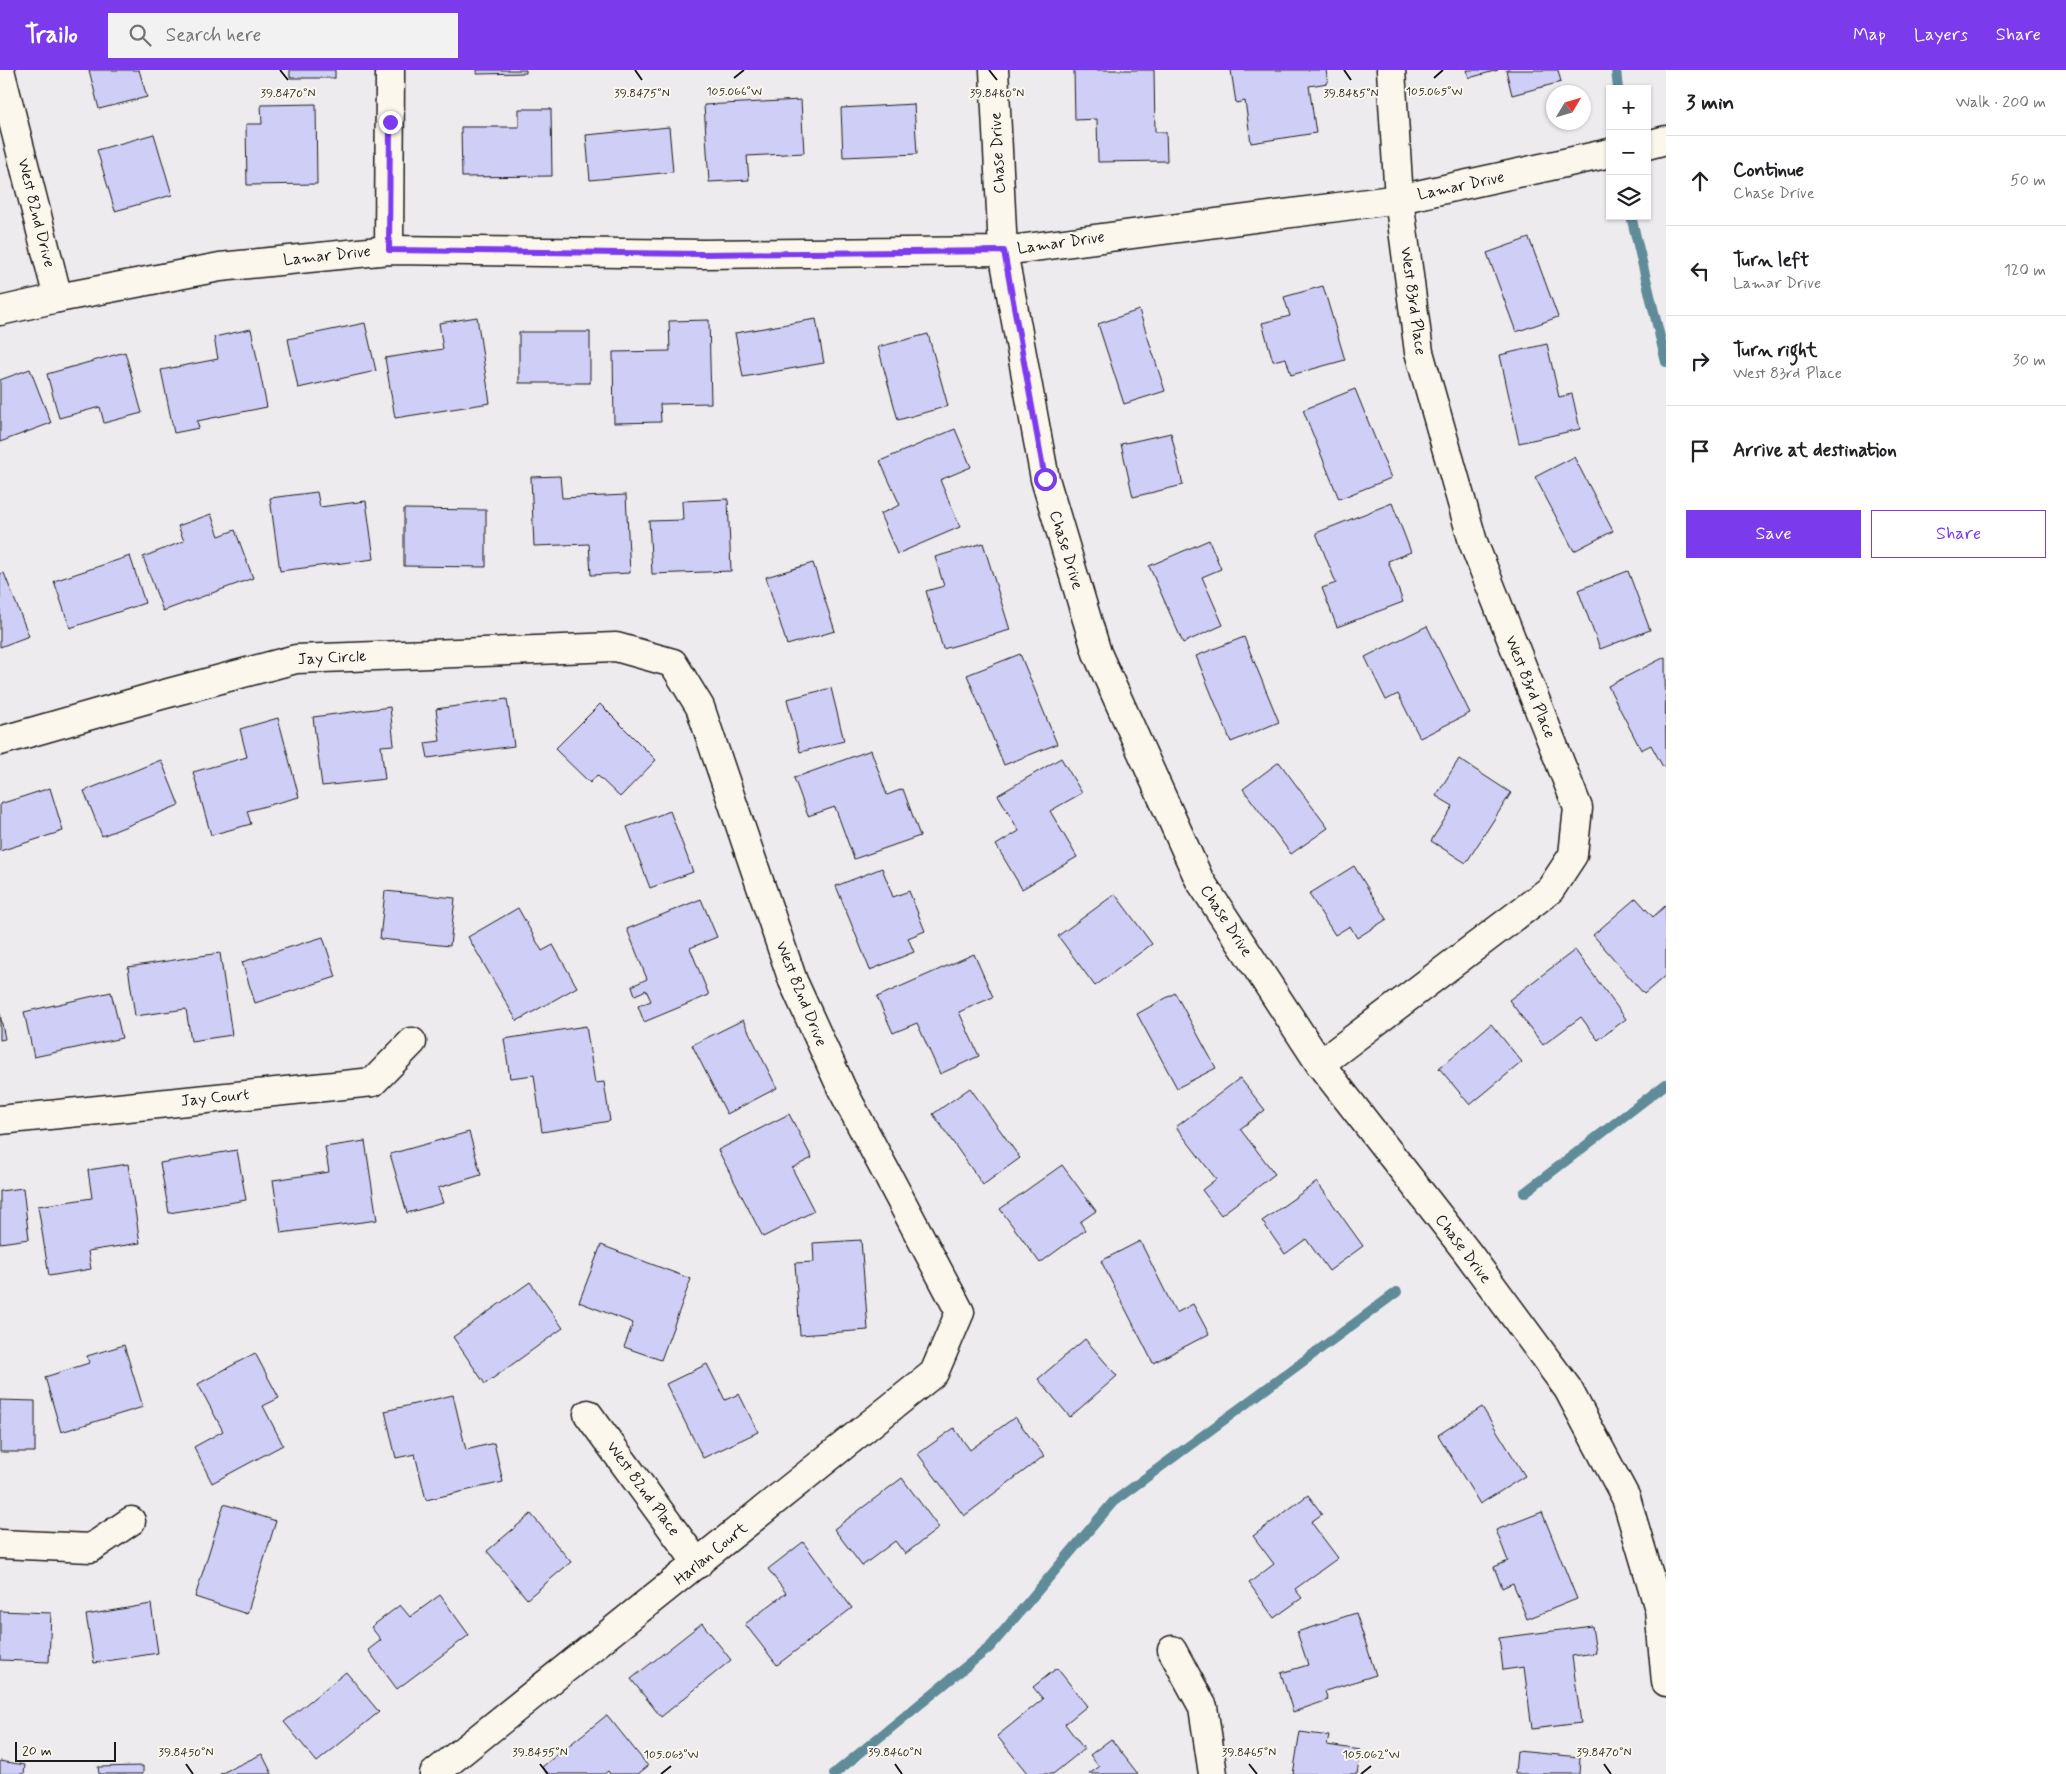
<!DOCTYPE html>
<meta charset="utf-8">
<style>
:root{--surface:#fff;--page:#f2f2f2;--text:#202124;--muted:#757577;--line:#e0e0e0;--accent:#7c3aed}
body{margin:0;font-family:Mynerve,sans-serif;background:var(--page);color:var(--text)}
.controls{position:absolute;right:15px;top:15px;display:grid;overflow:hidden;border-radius:0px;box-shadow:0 1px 4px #0004}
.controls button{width:45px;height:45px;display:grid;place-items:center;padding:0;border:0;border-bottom:1px solid var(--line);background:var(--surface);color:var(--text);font:25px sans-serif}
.compass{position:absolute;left:1546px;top:15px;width:45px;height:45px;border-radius:50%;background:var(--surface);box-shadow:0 1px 4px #0004;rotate:52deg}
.scale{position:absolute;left:15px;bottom:12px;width:101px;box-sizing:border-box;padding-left:5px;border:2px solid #1c1c1c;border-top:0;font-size:14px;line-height:18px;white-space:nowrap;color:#1c1c1c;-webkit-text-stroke:4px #fbf7ec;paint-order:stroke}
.stop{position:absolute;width:15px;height:15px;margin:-11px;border:4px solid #7c3aed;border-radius:50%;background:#fff}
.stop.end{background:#7c3aed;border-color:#fff;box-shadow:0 1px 5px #0008}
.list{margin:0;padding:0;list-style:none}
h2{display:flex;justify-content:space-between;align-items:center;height:65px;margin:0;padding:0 20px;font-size:21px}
h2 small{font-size:16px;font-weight:400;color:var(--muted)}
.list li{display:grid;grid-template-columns:32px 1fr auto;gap:15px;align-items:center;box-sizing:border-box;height:90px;padding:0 20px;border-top:1px solid var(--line)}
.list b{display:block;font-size:19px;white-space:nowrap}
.list p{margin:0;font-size:16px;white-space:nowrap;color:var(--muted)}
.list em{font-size:16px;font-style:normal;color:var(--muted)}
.actions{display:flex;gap:10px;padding:15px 20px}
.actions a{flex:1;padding:11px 0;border:1px solid var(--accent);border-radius:0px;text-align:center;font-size:18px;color:var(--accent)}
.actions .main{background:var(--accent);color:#fff}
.icon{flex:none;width:28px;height:28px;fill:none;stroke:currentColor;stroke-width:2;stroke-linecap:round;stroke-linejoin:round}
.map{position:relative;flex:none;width:1666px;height:1704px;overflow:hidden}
header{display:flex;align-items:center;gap:30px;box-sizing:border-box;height:70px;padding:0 25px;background:var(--accent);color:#fff}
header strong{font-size:24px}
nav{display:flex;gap:28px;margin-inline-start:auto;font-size:18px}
.search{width:350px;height:45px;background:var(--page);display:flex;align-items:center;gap:12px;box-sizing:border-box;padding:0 18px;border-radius:0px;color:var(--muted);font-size:19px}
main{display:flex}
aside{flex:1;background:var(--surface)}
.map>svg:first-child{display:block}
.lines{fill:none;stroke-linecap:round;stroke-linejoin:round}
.stream{stroke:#5e8c98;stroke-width:10}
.building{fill:#cfcef7;stroke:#1c1c1c}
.minor-casing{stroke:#1c1c1c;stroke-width:31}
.minor{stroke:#fbf7ec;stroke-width:28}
.route{stroke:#7c3aed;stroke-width:6}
.ticks{fill:none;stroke:#1c1c1c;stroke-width:2}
.labels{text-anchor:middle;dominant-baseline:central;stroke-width:4;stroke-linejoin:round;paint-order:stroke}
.street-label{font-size:16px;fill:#1c1c1c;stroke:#fbf7ec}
.ticks-label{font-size:12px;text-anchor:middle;fill:#1c1c1c;stroke:#fbf7ec;stroke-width:4;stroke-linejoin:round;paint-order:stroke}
</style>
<header>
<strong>Trailo</strong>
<div class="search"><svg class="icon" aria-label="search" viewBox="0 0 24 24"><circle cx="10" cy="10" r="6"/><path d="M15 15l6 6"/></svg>Search here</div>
<nav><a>Map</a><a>Layers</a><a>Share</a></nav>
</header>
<main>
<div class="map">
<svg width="1666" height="1704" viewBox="0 0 1666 1704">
<rect width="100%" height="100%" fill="#eeebef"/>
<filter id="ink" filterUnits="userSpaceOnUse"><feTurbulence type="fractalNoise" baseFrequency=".02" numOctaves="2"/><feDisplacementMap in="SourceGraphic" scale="10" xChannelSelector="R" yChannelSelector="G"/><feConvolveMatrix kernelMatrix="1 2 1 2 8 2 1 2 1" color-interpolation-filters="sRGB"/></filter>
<g filter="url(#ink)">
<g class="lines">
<g class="stream">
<polyline points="1616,0 1618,19"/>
<polyline points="1631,146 1666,292"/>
<polyline points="1524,1123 1666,1014"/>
<polyline points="834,1704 990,1577 1113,1432 1397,1222"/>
</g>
</g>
<g class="building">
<polygon points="89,0 139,0 147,27 99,39"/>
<rect x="290" y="0" width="45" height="8"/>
<polygon points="477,0 526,0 526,3 477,4"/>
<polygon points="1074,0 1154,0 1155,62 1166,62 1167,91 1098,92 1097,49 1075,50"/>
<polygon points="1231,0 1326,0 1328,13 1309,16 1316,63 1251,73 1245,31 1236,33"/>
<polygon points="1467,0 1498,0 1469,8"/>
<polygon points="1506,0 1558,0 1561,12 1512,25"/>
<polygon points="801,30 804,83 747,86 749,110 709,112 704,35"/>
<polygon points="316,34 317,114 247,115 246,54 262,54 261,35"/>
<polygon points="914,34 917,84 843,87 841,38"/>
<polygon points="519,39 551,39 552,106 462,107 461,57 519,57"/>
<polygon points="669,57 673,102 590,110 586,65"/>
<polygon points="154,64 172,125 115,141 97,80"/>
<polygon points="1529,168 1558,247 1516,262 1487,183"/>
<polygon points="1323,216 1345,290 1291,305 1286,288 1273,291 1262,253 1290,246 1284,227"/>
<polygon points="1139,240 1165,321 1124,334 1098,254"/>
<polygon points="477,247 490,333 395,348 385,288 443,279 439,253"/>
<polygon points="816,249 824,293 743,307 735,263"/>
<polygon points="709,250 711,333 660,334 661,352 614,353 613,282 670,281 669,251"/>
<polygon points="365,253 376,301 298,318 288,269"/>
<polygon points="251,259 267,337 197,351 199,358 174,363 161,300 218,289 214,267"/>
<rect x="519" y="262" width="71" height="51"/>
<polygon points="928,264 948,336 898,350 878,277"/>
<polygon points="1547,274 1559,327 1572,324 1580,359 1519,373 1500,285"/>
<polygon points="125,282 142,343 104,353 100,337 59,348 47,304"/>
<polygon points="30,299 51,353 0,372 0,310"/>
<polygon points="1355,319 1391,408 1339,429 1303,340"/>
<polygon points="955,359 971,397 940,410 960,457 897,484 880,444 900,435 880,391"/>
<polygon points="1171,363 1183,415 1133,427 1121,374"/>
<polygon points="1574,387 1613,461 1574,481 1535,407"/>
<polygon points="560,406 562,428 626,425 630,503 591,505 589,474 534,476 531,407"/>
<polygon points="317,422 320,437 366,431 374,489 280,501 270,428"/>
<polygon points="728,429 731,501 652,504 649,451 683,450 682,431"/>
<polygon points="1392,433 1411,482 1388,491 1403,532 1337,557 1322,518 1336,513 1316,463"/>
<polygon points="404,439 486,440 486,497 404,496"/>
<polygon points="211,444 219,466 235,460 253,508 163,541 143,487 184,471 178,456"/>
<polygon points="1209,470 1221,499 1202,507 1223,555 1183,573 1149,496"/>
<polygon points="983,473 1010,560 943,579 926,521 944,516 935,487"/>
<polygon points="130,486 145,533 70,558 54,511"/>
<polygon points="813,493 835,561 787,575 766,507"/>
<polygon points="1628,501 1650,560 1600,579 1578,520"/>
<polygon points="4,503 29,566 0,577 0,504"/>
<polygon points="1427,556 1470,643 1420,668 1398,624 1386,630 1365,587"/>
<polygon points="1244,567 1279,652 1231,672 1196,586"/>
<polygon points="1020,584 1057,674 1004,695 967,605"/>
<polygon points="1665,587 1666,695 1663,697 1651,675 1641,680 1608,616"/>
<polygon points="831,618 844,671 800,682 787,629"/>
<polygon points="507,629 514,676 428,688 425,673 440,671 436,639"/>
<polygon points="600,634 656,690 620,727 597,705 590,713 555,679"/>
<polygon points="390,637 394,675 381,676 385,709 322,716 313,647"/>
<polygon points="278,648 299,727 247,741 251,754 211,765 193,702 247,687 240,659"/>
<polygon points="871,680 887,725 903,719 920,766 854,789 835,737 808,746 794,708"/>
<polygon points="1061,688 1082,723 1050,741 1077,787 1022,819 996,775 1019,761 998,725"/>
<polygon points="1459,689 1511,723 1466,793 1431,771 1453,736 1436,726"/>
<polygon points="161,690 179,735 102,766 84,721"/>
<polygon points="1279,692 1328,758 1291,784 1243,719"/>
<polygon points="50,718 63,761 0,781 0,734"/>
<polygon points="670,741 693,802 650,818 627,757"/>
<polygon points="1354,796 1387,849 1357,868 1350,856 1335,865 1309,824"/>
<polygon points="882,798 893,827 909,821 925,861 908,868 914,882 870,900 836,816"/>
<polygon points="385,821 455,828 450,876 380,869"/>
<polygon points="1115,824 1152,874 1095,916 1058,866"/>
<polygon points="1636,828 1653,847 1666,835 1666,905 1644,924 1593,865"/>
<polygon points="701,829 717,867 690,878 709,925 644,952 638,936 651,931 646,920 635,925 632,916 647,909 627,859"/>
<polygon points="518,838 542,881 553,875 577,917 517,951 468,867"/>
<polygon points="323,867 336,907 255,933 242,892"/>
<polygon points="1575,880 1626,949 1598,970 1581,947 1543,975 1509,930"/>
<polygon points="220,883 232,965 191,971 186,939 135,946 128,897"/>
<polygon points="974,884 993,927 959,942 979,986 940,1004 917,953 893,963 877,927"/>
<polygon points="111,922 122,968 34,987 24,942"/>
<polygon points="1175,923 1216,998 1177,1018 1137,944"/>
<polygon points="0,944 5,969 0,970"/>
<polygon points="743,950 777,1018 727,1044 692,975"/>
<polygon points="1491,954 1522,992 1470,1035 1439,998"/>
<polygon points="586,956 595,1013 604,1012 610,1051 542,1062 534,1005 510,1008 504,969"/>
<polygon points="1240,1008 1265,1040 1240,1059 1275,1104 1221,1145 1202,1120 1216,1109 1176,1057"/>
<polygon points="970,1018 1020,1088 983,1115 933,1044"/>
<polygon points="789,1044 812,1088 792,1098 814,1141 763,1167 718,1080"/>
<polygon points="469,1062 481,1105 438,1118 443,1133 407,1143 390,1084"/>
<polygon points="365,1071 377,1150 281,1163 273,1110 329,1102 325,1077"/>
<polygon points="237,1080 246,1130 169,1143 160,1093"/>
<polygon points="128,1094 140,1173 88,1181 91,1199 49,1206 38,1136 92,1128 88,1100"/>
<polygon points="1062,1095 1096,1141 1080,1152 1085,1160 1040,1193 1000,1139"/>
<polygon points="1317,1112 1363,1176 1329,1201 1306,1169 1285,1184 1262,1151"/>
<polygon points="23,1118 29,1169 0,1173 0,1121"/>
<polygon points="861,1170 868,1260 800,1265 795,1193 814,1192 813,1173"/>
<polygon points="1140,1171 1176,1243 1193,1234 1209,1264 1153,1293 1101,1191"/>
<polygon points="601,1175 691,1209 661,1290 624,1277 633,1253 579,1232"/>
<polygon points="530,1212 563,1258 485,1314 453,1267"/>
<polygon points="1085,1269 1117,1306 1070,1347 1038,1309"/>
<polygon points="124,1275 143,1337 61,1362 45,1307 89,1293 87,1286"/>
<polygon points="255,1283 279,1328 263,1336 283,1375 212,1413 194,1377 223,1361 198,1314"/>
<polygon points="707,1294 725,1330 739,1324 758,1362 703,1388 666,1314"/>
<polygon points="453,1325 466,1380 494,1373 503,1412 426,1430 415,1384 396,1388 385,1341"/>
<polygon points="0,1330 35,1331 35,1382 0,1382"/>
<polygon points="1482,1337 1525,1406 1480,1434 1438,1365"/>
<polygon points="1015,1347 1044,1386 964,1446 918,1384 954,1358 970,1380"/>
<polygon points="902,1408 939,1458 905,1484 895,1471 862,1496 834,1459"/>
<polygon points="1308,1425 1322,1444 1311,1452 1338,1488 1295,1519 1302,1528 1274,1548 1249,1513 1274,1494 1253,1466"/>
<polygon points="224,1434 276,1451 247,1544 195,1527"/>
<polygon points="1542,1442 1577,1529 1527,1549 1513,1513 1502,1518 1494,1497 1508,1491 1496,1460"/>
<polygon points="531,1444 571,1492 527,1529 487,1481"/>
<polygon points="803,1472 852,1538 777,1595 745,1554 786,1523 768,1499"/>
<polygon points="440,1525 469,1565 397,1619 368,1580 381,1570 371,1557 400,1535 410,1547"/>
<polygon points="151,1534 158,1583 94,1593 86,1545"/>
<polygon points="0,1541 51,1543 49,1592 0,1590"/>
<polygon points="1356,1543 1376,1605 1325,1621 1328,1630 1293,1642 1281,1603 1308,1595 1297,1562"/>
<polygon points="702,1553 731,1590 661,1647 631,1609"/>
<polygon points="1592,1556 1596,1583 1572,1586 1581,1653 1532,1659 1524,1597 1503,1600 1499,1568"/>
<polygon points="1057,1598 1087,1636 1065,1654 1084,1679 1053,1704 1028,1704 997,1666 1043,1629 1033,1617"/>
<polygon points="346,1602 379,1642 317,1692 284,1652"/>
<polygon points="607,1645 648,1696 638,1704 610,1704 608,1701 604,1704 547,1704 542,1697"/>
<polygon points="1300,1662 1329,1666 1327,1675 1361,1680 1357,1704 1293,1704"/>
<polygon points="1111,1669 1138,1704 1089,1704 1099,1697 1090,1685"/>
<polygon points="1517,1681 1580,1687 1579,1704 1515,1704"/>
<polygon points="262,1684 272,1704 220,1704"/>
<polygon points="0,1691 25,1695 24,1704 0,1704"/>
<polygon points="143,1696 143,1704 99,1704 98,1697"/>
</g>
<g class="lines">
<g class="minor-casing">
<g id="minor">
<polyline points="0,0 58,228"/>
<polyline points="994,0 1003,181 1045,409 1097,583 1199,809 1320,994 1467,1182 1568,1319 1626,1428 1659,1539 1666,1612"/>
<polyline points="1647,75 1666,70"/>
<polyline points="389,180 390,0"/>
<polyline points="0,241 58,228 220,197 389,180 702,184 1003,181 1399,129 1610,83"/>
<polyline points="0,671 161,625 296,589 616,577 673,593 700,637 793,911 842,1019 960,1242 934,1303 434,1704"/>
<polyline points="1320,994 1550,820 1573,785 1578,738 1473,472 1419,282 1399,129 1391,0"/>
<polyline points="0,1050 373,1012 412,972"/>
<polyline points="588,1344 698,1494"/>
<polyline points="0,1474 91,1478 131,1451"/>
<polyline points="1172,1580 1203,1637 1213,1704"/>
</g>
</g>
<use href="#minor" class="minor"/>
</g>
</g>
<g class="lines" filter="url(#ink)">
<polyline class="route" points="390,52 389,180 702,184 1004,181 1045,409"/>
</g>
<path class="ticks" d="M280,0l8,10M635,0l7,10M989,0l8,10M1344,0l7,10M734,8l10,-8M1434,8l9,-8M186,1694l7,10M540,1694l8,10M895,1694l7,10M1249,1694l8,10M1604,1694l7,10M661,1704l10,-8M1361,1704l10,-8"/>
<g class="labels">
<g class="street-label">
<text transform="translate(998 83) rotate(-93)">Chase Drive</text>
<text transform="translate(1461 116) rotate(-12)">Lamar Drive</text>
<text transform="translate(36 143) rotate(76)">West 82nd Drive</text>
<text transform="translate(1061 173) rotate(-8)">Lamar Drive</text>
<text transform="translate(327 186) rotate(-6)">Lamar Drive</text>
<text transform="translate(1413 231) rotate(82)">West 83rd Place</text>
<text transform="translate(1066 480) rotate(73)">Chase Drive</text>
<text transform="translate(332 588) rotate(-3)">Jay Circle</text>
<text transform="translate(1530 617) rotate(68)">West 83rd Place</text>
<text transform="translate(1226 851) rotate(57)">Chase Drive</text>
<text transform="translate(801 924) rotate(68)">West 82nd Drive</text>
<text transform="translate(215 1028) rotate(-6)">Jay Court</text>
<text transform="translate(1463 1179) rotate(53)">Chase Drive</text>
<text transform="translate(643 1419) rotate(54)">West 82nd Place</text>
<text transform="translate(711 1484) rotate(-39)">Harlan Court</text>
</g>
</g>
<g class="ticks-label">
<text x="734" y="25">105.066°W</text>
<text x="1434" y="25">105.065°W</text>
<text x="288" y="27">39.8470°N</text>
<text x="642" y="27">39.8475°N</text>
<text x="997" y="27">39.8480°N</text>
<text x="1351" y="27">39.8485°N</text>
<text x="186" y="1686">39.8450°N</text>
<text x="540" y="1686">39.8455°N</text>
<text x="895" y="1686">39.8460°N</text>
<text x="1249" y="1686">39.8465°N</text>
<text x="1604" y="1686">39.8470°N</text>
<text x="671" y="1688">105.063°W</text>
<text x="1371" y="1688">105.062°W</text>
</g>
</svg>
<div class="controls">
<button>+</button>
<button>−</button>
<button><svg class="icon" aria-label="layers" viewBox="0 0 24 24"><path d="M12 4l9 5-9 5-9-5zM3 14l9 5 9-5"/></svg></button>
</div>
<svg class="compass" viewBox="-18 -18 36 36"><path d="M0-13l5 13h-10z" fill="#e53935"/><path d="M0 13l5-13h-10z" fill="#757577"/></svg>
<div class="scale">20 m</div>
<div class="stop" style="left:1045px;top:409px"></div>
<div class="stop end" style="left:390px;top:52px"></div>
</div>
<aside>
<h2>3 min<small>Walk · 200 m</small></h2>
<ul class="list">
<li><svg class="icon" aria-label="ahead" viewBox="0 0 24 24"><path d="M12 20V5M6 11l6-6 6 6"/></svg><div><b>Continue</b><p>Chase Drive</p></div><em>50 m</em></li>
<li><svg class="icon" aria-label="left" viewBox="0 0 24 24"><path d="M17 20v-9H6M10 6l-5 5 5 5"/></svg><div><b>Turn left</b><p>Lamar Drive</p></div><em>120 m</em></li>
<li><svg class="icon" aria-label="right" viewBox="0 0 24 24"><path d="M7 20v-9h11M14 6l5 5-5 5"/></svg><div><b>Turn right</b><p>West 83rd Place</p></div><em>30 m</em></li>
<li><svg class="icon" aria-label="arrive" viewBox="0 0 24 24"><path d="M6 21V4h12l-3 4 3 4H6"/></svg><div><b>Arrive at destination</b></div></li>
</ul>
<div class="actions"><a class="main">Save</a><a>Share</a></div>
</aside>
</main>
